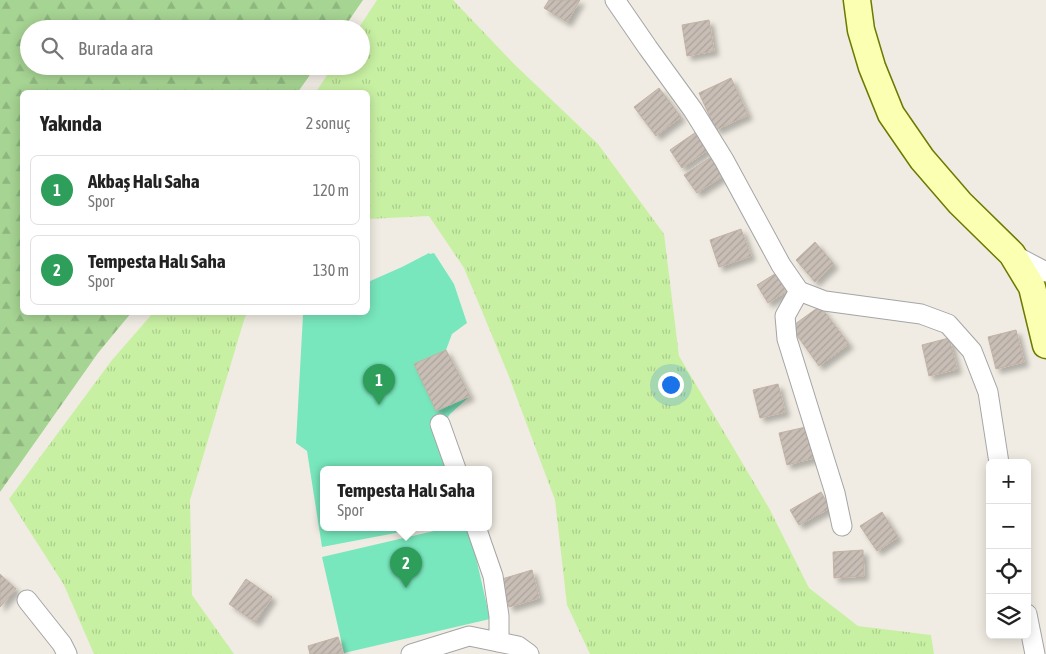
<!DOCTYPE html>
<html lang="tr">
<meta charset="utf-8">
<style>
:root{--surface:#fff;--page:#f6f6f6;--text:#222;--muted:#767676;--line:#e0e0e0;--accent:#cc0200}
body{margin:0;font-family:"Asap Condensed",sans-serif;background:var(--page);color:var(--text)}
.controls{position:absolute;right:15px;bottom:15px;display:grid;overflow:hidden;border-radius:8px;box-shadow:0 2px 12px #0003}
.controls button{width:45px;height:45px;display:grid;place-items:center;padding:0;border:0;border-bottom:1px solid var(--line);background:var(--surface);color:var(--text);font:25px sans-serif}
.you{position:absolute;left:670px;top:384px;width:18px;height:18px;margin:-12px;border:4px solid #fff;border-radius:50%;background:#1a73e8;box-shadow:0 0 0 8px #1a73e833}
.badge{display:grid;place-items:center;width:32px;height:32px;border-radius:50%;background:var(--accent);color:#fff;font-size:16px;font-weight:700}
.pin{position:absolute;translate:-50% -41px;filter:drop-shadow(0 1px 2px #0008)}
.pin::after{content:'';position:absolute;top:26px;width:18px;height:15px;background:inherit;clip-path:polygon(0 0,100% 0,50% 100%)}
.popup{position:absolute;left:320px;top:466px;width:172px;height:65px;box-sizing:border-box;display:grid;place-content:center;border-radius:8px;background:var(--surface);filter:drop-shadow(0 1px 4px #0005);font-size:16px;white-space:nowrap;color:var(--muted)}
.popup b{font-size:19px;color:var(--text)}
.popup::after{content:'';position:absolute;left:50%;top:100%;margin-left:-10px;border:10px solid transparent;border-top-color:var(--surface)}
.list{margin:0;padding:0;list-style:none}
h2{display:flex;justify-content:space-between;align-items:center;height:65px;margin:0;padding:0 20px;font-size:21px}
h2 small{font-size:16px;font-weight:400;color:var(--muted)}
.list li{display:grid;grid-template-columns:32px 1fr auto;gap:15px;align-items:center;box-sizing:border-box;height:70px;margin:0 10px 10px;padding:0 10px;border:1px solid var(--line);border-radius:8px}
.list b{display:block;font-size:19px;white-space:nowrap}
.list p{margin:0;font-size:16px;white-space:nowrap;color:var(--muted)}
.list em{font-size:16px;font-style:normal;color:var(--muted)}
.icon{flex:none;width:28px;height:28px;fill:none;stroke:currentColor;stroke-width:2;stroke-linecap:round;stroke-linejoin:round}
.map{position:relative;flex:none;width:1046px;height:654px;overflow:hidden}
.search{position:absolute;background:var(--surface);box-shadow:0 2px 12px #0003;left:20px;top:20px;width:350px;height:55px;display:flex;align-items:center;gap:12px;box-sizing:border-box;padding:0 18px;border-radius:28px;color:var(--muted);font-size:19px}
.panel{position:absolute;background:var(--surface);box-shadow:0 2px 12px #0003;left:20px;top:90px;width:350px;height:225px;border-radius:8px}
.map>svg:first-child{display:block}
.grass{fill:url(#grass-tufts)}
.forest{fill:url(#forest-firs)}
.pitch{fill:#78e7bd}
.building{fill:url(#building-hatch);stroke:#c3b2a4;filter:url(#shadow)}
.lines{fill:none;stroke-linecap:round;stroke-linejoin:round}
.street-casing{stroke:#a5a5a5;stroke-width:21}
.secondary-casing{stroke:#6c7a00;stroke-width:29}
.street{stroke:#fff;stroke-width:19}
.secondary{stroke:#faffb2;stroke-width:26}
</style>
<div class="map">
<svg width="1046" height="654" viewBox="0 0 1046 654">
<defs>
<pattern id="grass-tufts" width="24" height="20" patternUnits="userSpaceOnUse" patternTransform="scale(1.25)"><rect width="24" height="20" fill="#c8f0a3"/><path d="M3 7l-1-3M5 7V3M7 7l1-3M15 17l-1-3M17 17v-4M19 17l1-3" fill="none" stroke="#abcd8c"/></pattern>
<pattern id="forest-firs" width="22" height="20" patternUnits="userSpaceOnUse" patternTransform="scale(1.25)"><rect width="22" height="20" fill="#a6d493"/><path d="M5 1l3.5 6h-7zM16 11l3.5 6h-7z" fill="#8eb67e"/></pattern>
<pattern id="building-hatch" width="6" height="6" patternUnits="userSpaceOnUse" patternTransform="scale(1.25)"><rect width="6" height="6" fill="#c8beb6"/><path d="M-1 1l2-2M0 6l6-6M5 7l2-2" fill="none" stroke="#aba39c"/></pattern>
<filter id="shadow"><feDropShadow dx="4.5" dy="4.5" stdDeviation="2.5" flood-color="#0004"/></filter>
</defs>
<rect width="100%" height="100%" fill="#f0ece3"/>
<g class="grass">
<polygon points="377,0 453,0 514,64 598,144 664,234 679,356 769,508 809,588 858,626 931,635 934,654 590,654 567,605 555,500 508,374 464,268 429,216 368,219 368,92 316,92 333,66 361,66 361,29 358,29"/>
<polygon points="153,313 249,313 245,317 190,500 192,595 234,654 94,654 64,585 9,499 112,360"/>
</g>
<polygon class="forest" points="0,0 363,0 343,29 29,29 29,66 316,66 298,92 22,92 22,312 131,313 98,353 0,492"/>
<g class="pitch">
<polygon points="429,253 430,254 434,253 454,284 467,323 452,334 446,350 470,396 450,414 439,431 450,469 324,469 324,527 427,527 322,547 307,451 296,443 303,315 306,312 368,312 368,282 402,267"/>
<polygon points="451,527 469,527 490,619 344,653 322,557"/>
</g>
<g class="building">
<polygon points="549,0 580,0 567,22 544,8"/>
<polygon points="709,20 714,51 687,56 682,25"/>
<polygon points="731,78 748,115 716,130 699,93"/>
<polygon points="659,88 681,117 656,136 634,107"/>
<polygon points="696,132 708,150 682,168 670,150"/>
<polygon points="711,157 723,176 697,193 684,175"/>
<polygon points="741,229 751,256 719,267 710,240"/>
<polygon points="815,242 834,264 815,282 796,260"/>
<polygon points="778,272 789,290 768,303 757,285"/>
<polygon points="820,306 849,344 819,366 791,327"/>
<polygon points="1016,330 1024,362 996,369 988,337"/>
<polygon points="949,338 957,369 929,376 922,345"/>
<polygon points="446,350 470,396 436,411 414,364"/>
<polygon points="778,384 785,412 760,418 753,390"/>
<polygon points="806,427 814,458 787,465 779,433"/>
<polygon points="821,492 830,508 799,525 790,510"/>
<polygon points="882,512 898,537 877,551 860,526"/>
<polygon points="863,550 864,576 834,578 833,552"/>
<polygon points="532,570 539,598 509,607 502,579"/>
<polygon points="0,574 16,589 0,607"/>
<polygon points="246,579 272,597 255,622 229,604"/>
<polygon points="338,637 343,654 310,654 308,646"/>
</g>
<g class="lines">
<g class="street-casing">
<g id="street">
<polyline points="615,0 648,48 693,110 724,160 781,265 799,291 825,301 921,314 948,324 972,351 988,392 999,463"/>
<polyline points="1012,254 1046,272"/>
<polyline points="799,291 785,316 787,339 835,493 842,526"/>
<polyline points="440,424 456,469"/>
<polyline points="476,527 493,576 499,616 499,642"/>
<polyline points="27,600 62,644 67,654"/>
<polyline points="1027,614 1035,654"/>
<polyline points="411,654 469,636 518,646 529,654"/>
</g>
</g>
<g class="secondary-casing">
<polyline id="secondary" points="857,0 861,30 872,67 891,114 922,159 960,203 1012,254 1032,287 1046,345"/>
</g>
<use href="#street" class="street"/>
<use href="#secondary" class="secondary"/>
</g>
</svg>
<div class="controls">
<button>+</button>
<button>−</button>
<button><svg class="icon" aria-label="locate" viewBox="0 0 24 24"><circle cx="12" cy="12" r="6"/><path d="M12 2v4M12 18v4M2 12h4M18 12h4"/></svg></button>
<button><svg class="icon" aria-label="layers" viewBox="0 0 24 24"><path d="M12 4l9 5-9 5-9-5zM3 14l9 5 9-5"/></svg></button>
</div>
<div class="you"></div>
<div class="pin badge" style="left:379px;top:405px;background:#2e9e5b">1</div>
<div class="pin badge" style="left:406px;top:588px;background:#2e9e5b">2</div>
<div class="popup"><b>Tempesta Halı Saha</b>Spor</div>
<div class="search"><svg class="icon" aria-label="search" viewBox="0 0 24 24"><circle cx="10" cy="10" r="6"/><path d="M15 15l6 6"/></svg>Burada ara</div>
<section class="panel">
<h2>Yakında<small>2 sonuç</small></h2>
<ul class="list">
<li><span class="badge" style="background:#2e9e5b">1</span><div><b>Akbaş Halı Saha</b><p>Spor</p></div><em>120 m</em></li>
<li><span class="badge" style="background:#2e9e5b">2</span><div><b>Tempesta Halı Saha</b><p>Spor</p></div><em>130 m</em></li>
</ul>
</section>
</div>
